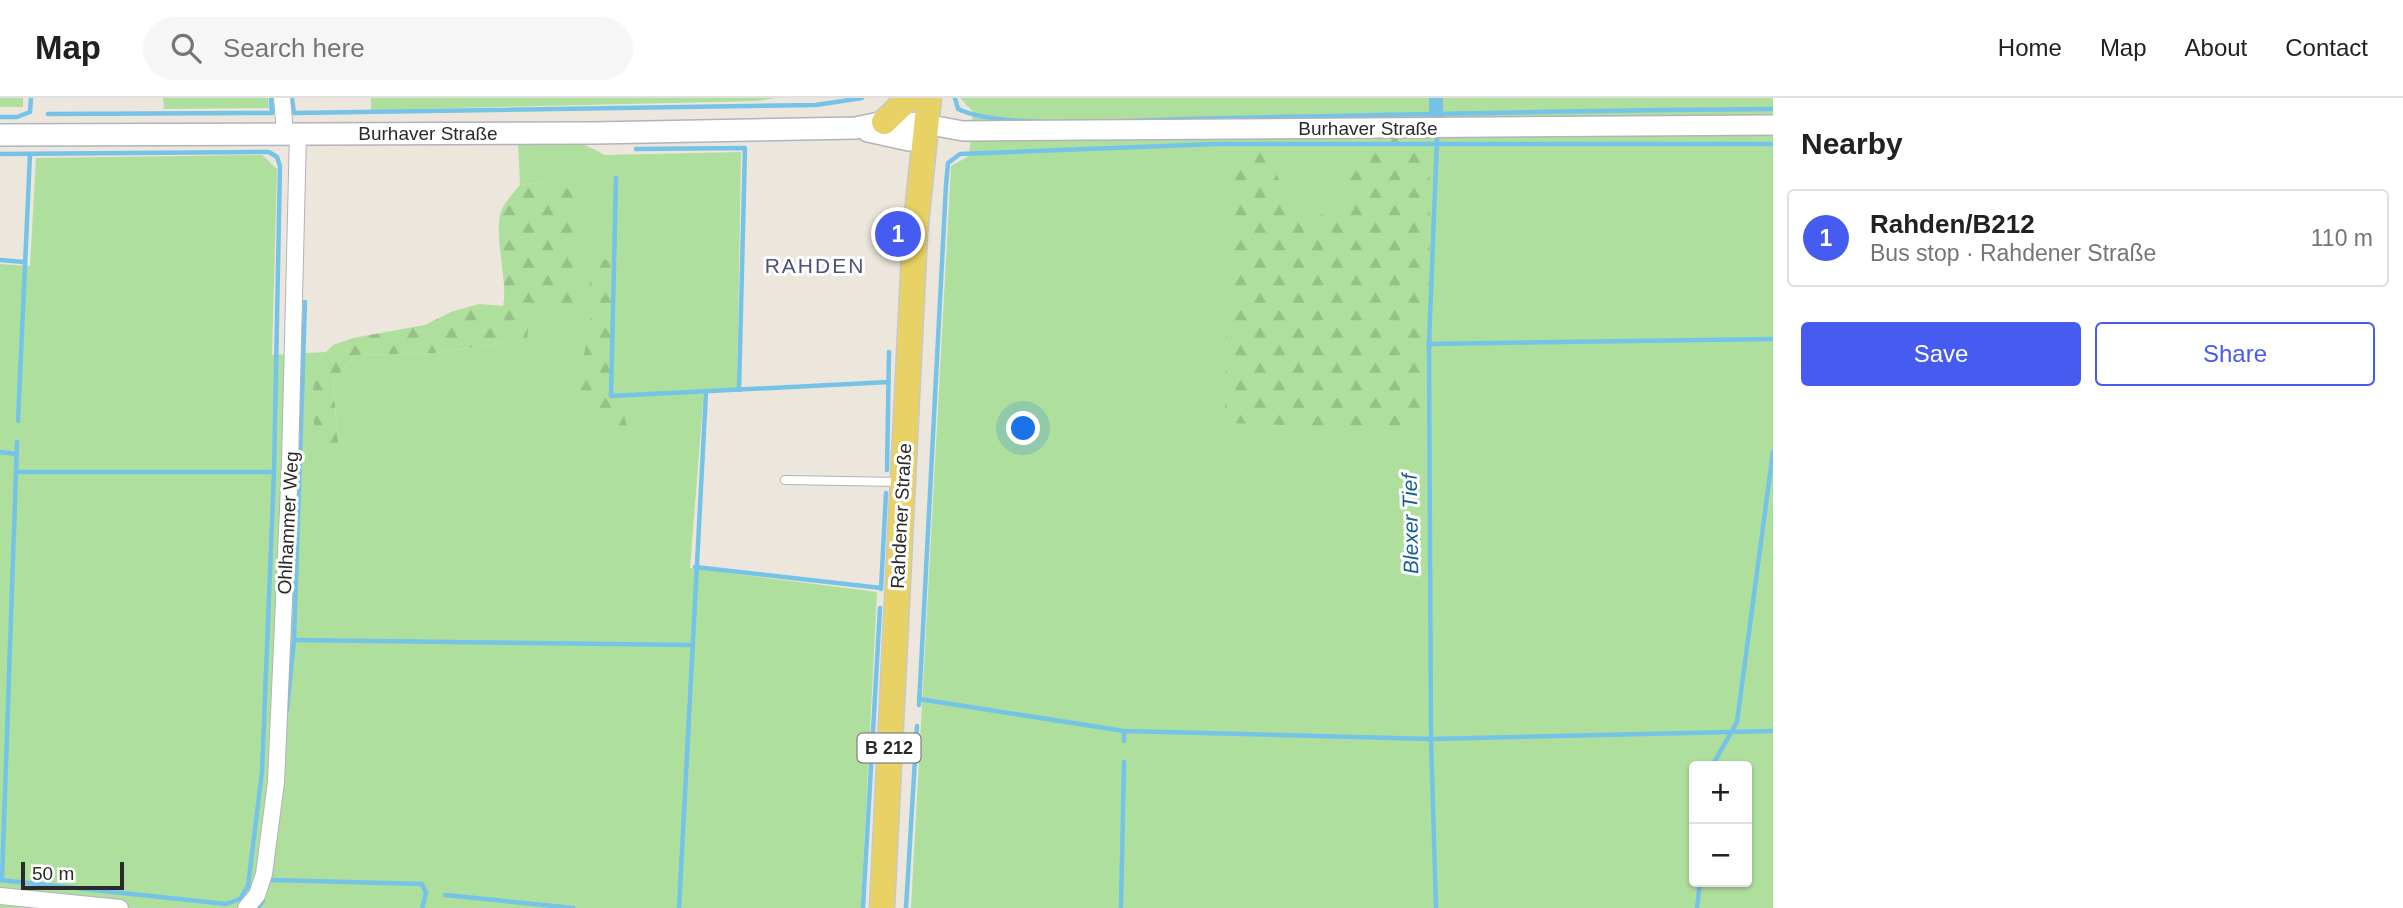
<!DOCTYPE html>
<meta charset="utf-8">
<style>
:root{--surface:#fff;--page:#f6f6f6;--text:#202124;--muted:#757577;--line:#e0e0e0;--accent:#465bf0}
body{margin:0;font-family:Helvetica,sans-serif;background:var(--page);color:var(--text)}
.controls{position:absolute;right:21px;bottom:21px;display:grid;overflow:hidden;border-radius:7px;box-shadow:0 2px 5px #0004}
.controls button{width:63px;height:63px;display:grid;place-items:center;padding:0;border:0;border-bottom:2px solid var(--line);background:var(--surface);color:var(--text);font:35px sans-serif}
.scale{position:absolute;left:21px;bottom:18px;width:103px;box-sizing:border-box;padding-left:7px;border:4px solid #2a2a2a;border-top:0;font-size:19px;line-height:24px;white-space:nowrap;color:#2a2a2a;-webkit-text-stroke:5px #fff;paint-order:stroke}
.you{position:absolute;left:1024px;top:331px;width:24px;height:24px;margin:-18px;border:5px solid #fff;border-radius:50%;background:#1a73e8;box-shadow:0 0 0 10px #1a73e833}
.badge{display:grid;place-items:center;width:46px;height:46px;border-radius:50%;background:var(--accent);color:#fff;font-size:23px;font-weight:700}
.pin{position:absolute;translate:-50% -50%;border:4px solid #fff;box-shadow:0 2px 7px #0006}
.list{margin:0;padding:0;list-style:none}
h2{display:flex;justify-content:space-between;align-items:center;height:91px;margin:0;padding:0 28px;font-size:30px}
h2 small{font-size:23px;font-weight:400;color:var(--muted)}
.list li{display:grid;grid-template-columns:46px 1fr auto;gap:21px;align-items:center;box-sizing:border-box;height:98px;margin:0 14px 14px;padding:0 14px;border:2px solid var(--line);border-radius:7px}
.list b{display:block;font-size:26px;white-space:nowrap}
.list p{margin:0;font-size:23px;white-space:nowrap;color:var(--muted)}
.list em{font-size:23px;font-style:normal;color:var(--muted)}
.actions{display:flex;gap:14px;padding:21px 28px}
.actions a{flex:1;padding:16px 0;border:2px solid var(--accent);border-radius:7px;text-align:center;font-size:24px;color:var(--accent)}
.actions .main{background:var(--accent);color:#fff}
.icon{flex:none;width:38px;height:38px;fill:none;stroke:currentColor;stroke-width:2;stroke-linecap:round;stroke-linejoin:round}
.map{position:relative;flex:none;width:1773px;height:810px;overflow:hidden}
header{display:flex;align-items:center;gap:42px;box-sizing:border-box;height:98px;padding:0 35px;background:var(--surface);border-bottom:2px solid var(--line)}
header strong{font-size:33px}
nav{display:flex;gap:38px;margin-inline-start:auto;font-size:24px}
.search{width:490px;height:63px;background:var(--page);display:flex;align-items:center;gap:18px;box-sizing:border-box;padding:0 24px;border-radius:38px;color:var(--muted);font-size:26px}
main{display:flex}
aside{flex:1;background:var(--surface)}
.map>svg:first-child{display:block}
.green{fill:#afdf9d;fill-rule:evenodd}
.forest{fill:url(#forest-firs)}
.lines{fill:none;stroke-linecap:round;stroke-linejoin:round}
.stream{stroke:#76c3e8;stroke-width:4.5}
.canal{stroke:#76c3e8;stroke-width:14}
.service-casing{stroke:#b1b3bd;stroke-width:10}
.minor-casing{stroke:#b1b3bd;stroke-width:18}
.tertiary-casing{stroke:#b1b3bd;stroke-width:22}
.secondary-casing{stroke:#b1b3bd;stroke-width:24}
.primary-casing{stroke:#c8c8c8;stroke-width:27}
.service{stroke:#fff;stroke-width:8}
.minor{stroke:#fff;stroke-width:16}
.tertiary{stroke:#fff;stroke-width:19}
.secondary{stroke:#fff;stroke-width:21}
.primary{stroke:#e9d265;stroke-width:24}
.labels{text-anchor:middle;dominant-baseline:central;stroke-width:6;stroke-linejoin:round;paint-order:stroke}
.shield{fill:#fff;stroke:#6a6a6a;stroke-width:2}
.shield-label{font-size:18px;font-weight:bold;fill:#2a2a2a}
.street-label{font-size:19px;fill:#2a2a2a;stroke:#fff}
.neighbourhood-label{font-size:21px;letter-spacing:2px;fill:#4d5279;stroke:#fff}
.water-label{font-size:21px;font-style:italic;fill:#156194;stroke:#fff}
</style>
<header>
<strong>Map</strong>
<div class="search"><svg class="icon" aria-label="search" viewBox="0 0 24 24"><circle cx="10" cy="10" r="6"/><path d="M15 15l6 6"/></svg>Search here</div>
<nav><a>Home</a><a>Map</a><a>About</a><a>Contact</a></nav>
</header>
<main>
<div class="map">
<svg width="1773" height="810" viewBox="0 0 1773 810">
<defs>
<pattern id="forest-firs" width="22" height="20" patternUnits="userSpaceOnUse" patternTransform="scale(1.75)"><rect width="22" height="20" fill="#afdf9d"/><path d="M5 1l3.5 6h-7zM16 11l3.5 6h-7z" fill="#97c087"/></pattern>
</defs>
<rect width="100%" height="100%" fill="#ece6dd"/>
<g class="green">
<rect x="0" y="0" width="23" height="9"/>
<polygon points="163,0 268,0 269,10 164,11"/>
<polygon points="371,0 776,0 757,3 371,12"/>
<path d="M960,0h813v810h-862l40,-742 18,-10 4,-44zM1694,668h53v116h-53z"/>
<polygon points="518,42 577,43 605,57 741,54 737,291 704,292 690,470 877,494 861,810 0,810 0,166 30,168 36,60 262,57 277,71 272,257 326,254 313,267 338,344 333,282 356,257 435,255 526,241 530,215 545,202 545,84 520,87"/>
</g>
<g class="forest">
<path d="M1412,35l18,5 -1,283 -13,8 -191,-6 4,-276 9,-4 28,12 34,64c56,-7 36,-30 63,-62 13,-15 30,-19 49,-24z"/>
<path d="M545,84h21l9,9 1,111 -23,5 -8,-7 -15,13 -3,26 -92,14 -79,2 -23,25 5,63 -13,7 -11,-26 -1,-59 20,-20 20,-7 72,-13 26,-13 28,-8 24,2c6,-25 -12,-76 0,-99 4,-7 11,-15 17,-22z"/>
<polygon points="600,158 611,165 615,198 609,268 628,331 610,339 594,325 576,301 595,196 590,188 589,170"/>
</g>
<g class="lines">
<g class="stream">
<polyline points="292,0 294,15 816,7 862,0"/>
<path d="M955,0l3,11c44,21 173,11 226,10 197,-4 393,-9 589,-10"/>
<polyline points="48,16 272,15 271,0"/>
<polyline points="0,19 17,19 30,14 31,0"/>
<polyline points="636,51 745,50 739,292"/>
<polyline points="0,56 269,54 277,59 280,68 274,374 262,674 248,788 240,801 226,806 0,782"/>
<polyline points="616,80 611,298 889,284"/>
<polyline points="0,162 24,164"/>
<polyline points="1429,246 1773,241"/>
<polyline points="18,323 30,56"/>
<polyline points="0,354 16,356"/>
<polyline points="887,372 889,254"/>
<polyline points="17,374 274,374"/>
<polyline points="695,469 881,490"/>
<polyline points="881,491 886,395"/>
<polyline points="294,542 691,547"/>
<polyline points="919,601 1124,633 1431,641 1773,633"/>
<polyline points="919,607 946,87 948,65 960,56 1215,46 1773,46"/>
<polyline points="287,612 294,542 305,204"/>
<polyline points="1124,643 1124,633"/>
<polyline points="1712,668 1737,624 1773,354"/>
<polyline points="2,782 17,344"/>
<polyline points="271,782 422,786 426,795 422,810"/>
<polyline points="445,797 573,810"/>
<polyline points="258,810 263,803"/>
<polyline points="679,810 706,294"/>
<polyline points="863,810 880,510"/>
<polyline points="906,810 917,628"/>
<polyline points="1121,810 1124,664"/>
<polyline points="1436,810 1431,641 1429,246 1437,41"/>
<polyline points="1697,810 1700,784"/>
</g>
<polyline class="canal" points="1436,0 1436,19"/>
<g class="service-casing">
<polyline id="service" points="785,382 899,384"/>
</g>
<g class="minor-casing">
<g id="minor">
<polyline points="282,0 285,35"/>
<polyline points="0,798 120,810"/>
<polyline points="246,810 257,797 264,776 276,684 290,366 298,35"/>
</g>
</g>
<g class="tertiary-casing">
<polyline id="tertiary" points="925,26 963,33 1773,27"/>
</g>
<g class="secondary-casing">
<g id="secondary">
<polyline points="868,33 909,42 924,42"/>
<polyline points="0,37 594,35 856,30 884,24 925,26"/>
</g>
</g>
<g class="primary-casing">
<g id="primary">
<polyline points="884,24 909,0"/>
<polyline points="882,810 915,135 929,0"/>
</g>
</g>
<use href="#service" class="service"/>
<use href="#minor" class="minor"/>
<use href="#tertiary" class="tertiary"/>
<use href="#secondary" class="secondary"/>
<use href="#primary" class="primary"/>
</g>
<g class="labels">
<rect class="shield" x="857.5" y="635.5" width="63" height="29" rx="5"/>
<g class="shield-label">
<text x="889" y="650">B 212</text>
</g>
<g class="street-label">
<text x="1368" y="30">Burhaver Straße</text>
<text x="428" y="35">Burhaver Straße</text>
<text transform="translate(901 418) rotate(-87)">Rahdener Straße</text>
<text transform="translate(288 425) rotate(-87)">Ohlhammer Weg</text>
</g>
<g class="neighbourhood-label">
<text x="815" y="167">RAHDEN</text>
</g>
<g class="water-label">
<text transform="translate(1410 426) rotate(-91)">Blexer Tief</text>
</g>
</g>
</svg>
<div class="controls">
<button>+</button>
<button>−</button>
</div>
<div class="scale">50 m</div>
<div class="you"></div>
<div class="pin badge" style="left:898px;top:136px">1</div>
</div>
<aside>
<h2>Nearby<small></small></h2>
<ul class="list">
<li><span class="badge">1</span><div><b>Rahden/B212</b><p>Bus stop · Rahdener Straße</p></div><em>110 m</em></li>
</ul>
<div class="actions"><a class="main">Save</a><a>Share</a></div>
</aside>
</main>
